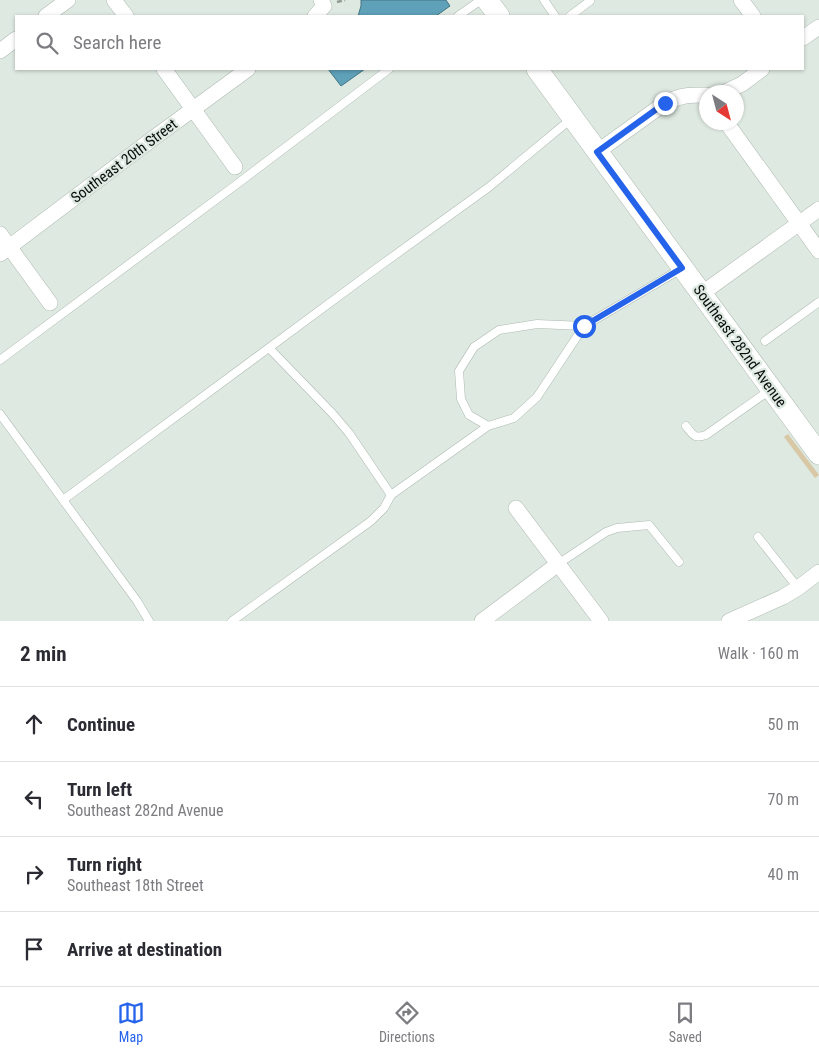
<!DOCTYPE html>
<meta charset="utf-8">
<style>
:root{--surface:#fff;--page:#f2f2f3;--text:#2b2b33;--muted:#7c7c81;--line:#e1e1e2;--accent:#2563eb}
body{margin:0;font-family:"Roboto Condensed",sans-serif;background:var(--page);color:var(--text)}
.compass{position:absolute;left:699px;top:85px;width:45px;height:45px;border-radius:50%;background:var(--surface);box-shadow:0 1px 4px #0004;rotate:144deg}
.stop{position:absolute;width:15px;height:15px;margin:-11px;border:4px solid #2563eb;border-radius:50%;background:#fff}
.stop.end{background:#2563eb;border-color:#fff;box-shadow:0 1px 5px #0008}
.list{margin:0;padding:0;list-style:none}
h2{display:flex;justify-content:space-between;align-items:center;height:65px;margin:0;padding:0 20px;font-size:21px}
h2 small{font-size:16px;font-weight:400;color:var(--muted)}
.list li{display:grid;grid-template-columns:32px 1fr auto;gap:15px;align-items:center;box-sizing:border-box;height:75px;padding:0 20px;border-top:1px solid var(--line)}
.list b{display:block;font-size:19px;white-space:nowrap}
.list p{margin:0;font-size:16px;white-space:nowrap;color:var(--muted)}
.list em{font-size:16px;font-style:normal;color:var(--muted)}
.icon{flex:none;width:28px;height:28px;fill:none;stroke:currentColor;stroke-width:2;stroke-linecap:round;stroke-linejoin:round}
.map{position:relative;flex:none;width:819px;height:621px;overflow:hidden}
.search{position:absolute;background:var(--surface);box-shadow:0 1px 4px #0004;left:15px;right:15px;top:15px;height:55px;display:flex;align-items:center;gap:12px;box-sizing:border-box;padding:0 18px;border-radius:0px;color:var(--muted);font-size:19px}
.sheet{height:365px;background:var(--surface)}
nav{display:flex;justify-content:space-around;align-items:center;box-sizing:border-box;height:70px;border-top:1px solid var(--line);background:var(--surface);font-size:14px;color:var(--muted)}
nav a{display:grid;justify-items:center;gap:2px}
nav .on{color:var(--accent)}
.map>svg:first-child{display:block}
.green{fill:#d9c8a6}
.water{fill:#5ea1b9;stroke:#447584}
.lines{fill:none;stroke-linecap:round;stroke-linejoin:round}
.service-casing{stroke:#aebab1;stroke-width:9}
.minor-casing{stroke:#aebab1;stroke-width:16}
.secondary-casing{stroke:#aebab1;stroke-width:22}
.path{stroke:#929a94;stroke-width:2.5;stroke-dasharray:5 2.5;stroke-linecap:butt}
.service{stroke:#fff;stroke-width:8}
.minor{stroke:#fff;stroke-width:15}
.secondary{stroke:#fff;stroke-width:21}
.route{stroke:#2563eb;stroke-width:6}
.labels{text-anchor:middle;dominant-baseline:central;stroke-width:4.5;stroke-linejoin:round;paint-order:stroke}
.street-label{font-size:15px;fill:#090d0a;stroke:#dee9e1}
</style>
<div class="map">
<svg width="819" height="621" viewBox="0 0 819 621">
<rect width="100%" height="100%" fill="#dee9e1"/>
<polygon class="green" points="788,434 819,475 815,478 784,437"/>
<g class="water">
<polygon points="361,0 446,0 450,6 436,16 358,16 361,6"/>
<polygon points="328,69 365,69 341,86"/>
</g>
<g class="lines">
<g class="service-casing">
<g id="service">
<polyline points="544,0 555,16"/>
<polyline points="458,16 481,0"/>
<polyline points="570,16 590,1 589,0"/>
<polyline points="584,326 537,324 499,330 474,347 459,371 461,399 469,415 488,426 514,418 537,397 584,326 681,269"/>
<polyline points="765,341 819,302"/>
<polyline points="269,348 332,413 349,433 391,495"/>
<polyline points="0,360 237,184 389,69"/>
<polyline points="0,414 137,601 149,621"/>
<path d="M686,426c7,9 8,13 20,9l64,-45"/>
<polyline points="63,500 377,268 489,187 571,119"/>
<polyline points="758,537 798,588"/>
<polyline points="558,564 606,532 617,528 649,525 679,562"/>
<polyline points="232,621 371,521 384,508 391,495 488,426"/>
</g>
</g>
<g class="minor-casing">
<g id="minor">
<polyline points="114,0 126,16"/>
<polyline points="741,0 753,16"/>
<polyline points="46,16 68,0"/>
<polyline points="315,16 324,6 321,0"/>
<polyline points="803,38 819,27"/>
<polyline points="0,51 16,39"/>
<polyline points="164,69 235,167"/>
<polyline points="725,92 742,84 762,69"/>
<polyline points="726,122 819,251"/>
<path d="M597,152l68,-49c16,-8 24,-8 41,-8"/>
<polyline points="0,234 50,303"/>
<polyline points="0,254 155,137 248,69"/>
<polyline points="701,294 819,209"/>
<polyline points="516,508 601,621"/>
<polyline points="482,621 558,564"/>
<polyline points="729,621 783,597 798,588 819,572"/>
</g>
</g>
<g class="secondary-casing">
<g id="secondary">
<polyline points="487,0 499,16"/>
<polyline points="537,69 819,454"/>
</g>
</g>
<polyline class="path" points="337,2 345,0"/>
<use href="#service" class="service"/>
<use href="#minor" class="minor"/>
<use href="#secondary" class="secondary"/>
</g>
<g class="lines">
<polyline class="route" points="584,326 682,268 597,152 665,103"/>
</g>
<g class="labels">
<g class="street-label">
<text transform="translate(124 161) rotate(-37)">Southeast 20th Street</text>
<text transform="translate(740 346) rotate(54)">Southeast 282nd Avenue</text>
</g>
</g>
</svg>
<svg class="compass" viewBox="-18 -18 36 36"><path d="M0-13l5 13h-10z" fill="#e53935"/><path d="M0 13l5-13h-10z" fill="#7c7c81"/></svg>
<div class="stop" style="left:584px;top:326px"></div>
<div class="stop end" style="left:665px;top:103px"></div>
<div class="search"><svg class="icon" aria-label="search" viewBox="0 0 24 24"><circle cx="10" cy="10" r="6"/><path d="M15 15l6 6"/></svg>Search here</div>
</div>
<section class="sheet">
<h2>2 min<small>Walk · 160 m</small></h2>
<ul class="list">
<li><svg class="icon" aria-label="ahead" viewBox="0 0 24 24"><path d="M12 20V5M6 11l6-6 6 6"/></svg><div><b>Continue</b></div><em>50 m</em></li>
<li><svg class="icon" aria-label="left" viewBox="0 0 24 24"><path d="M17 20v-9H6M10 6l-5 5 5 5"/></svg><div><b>Turn left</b><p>Southeast 282nd Avenue</p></div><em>70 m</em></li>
<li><svg class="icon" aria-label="right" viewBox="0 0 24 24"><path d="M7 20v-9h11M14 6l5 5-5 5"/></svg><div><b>Turn right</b><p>Southeast 18th Street</p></div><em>40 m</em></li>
<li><svg class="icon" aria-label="arrive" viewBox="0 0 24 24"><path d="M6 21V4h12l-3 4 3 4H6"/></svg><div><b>Arrive at destination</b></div></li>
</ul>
</section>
<nav>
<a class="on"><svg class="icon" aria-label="map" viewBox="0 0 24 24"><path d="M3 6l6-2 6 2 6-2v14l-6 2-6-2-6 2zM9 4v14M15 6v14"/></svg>Map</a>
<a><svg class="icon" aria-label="directions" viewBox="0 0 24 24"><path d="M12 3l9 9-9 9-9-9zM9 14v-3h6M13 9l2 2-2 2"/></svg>Directions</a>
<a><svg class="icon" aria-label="saved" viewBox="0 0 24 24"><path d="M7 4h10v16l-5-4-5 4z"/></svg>Saved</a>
</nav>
